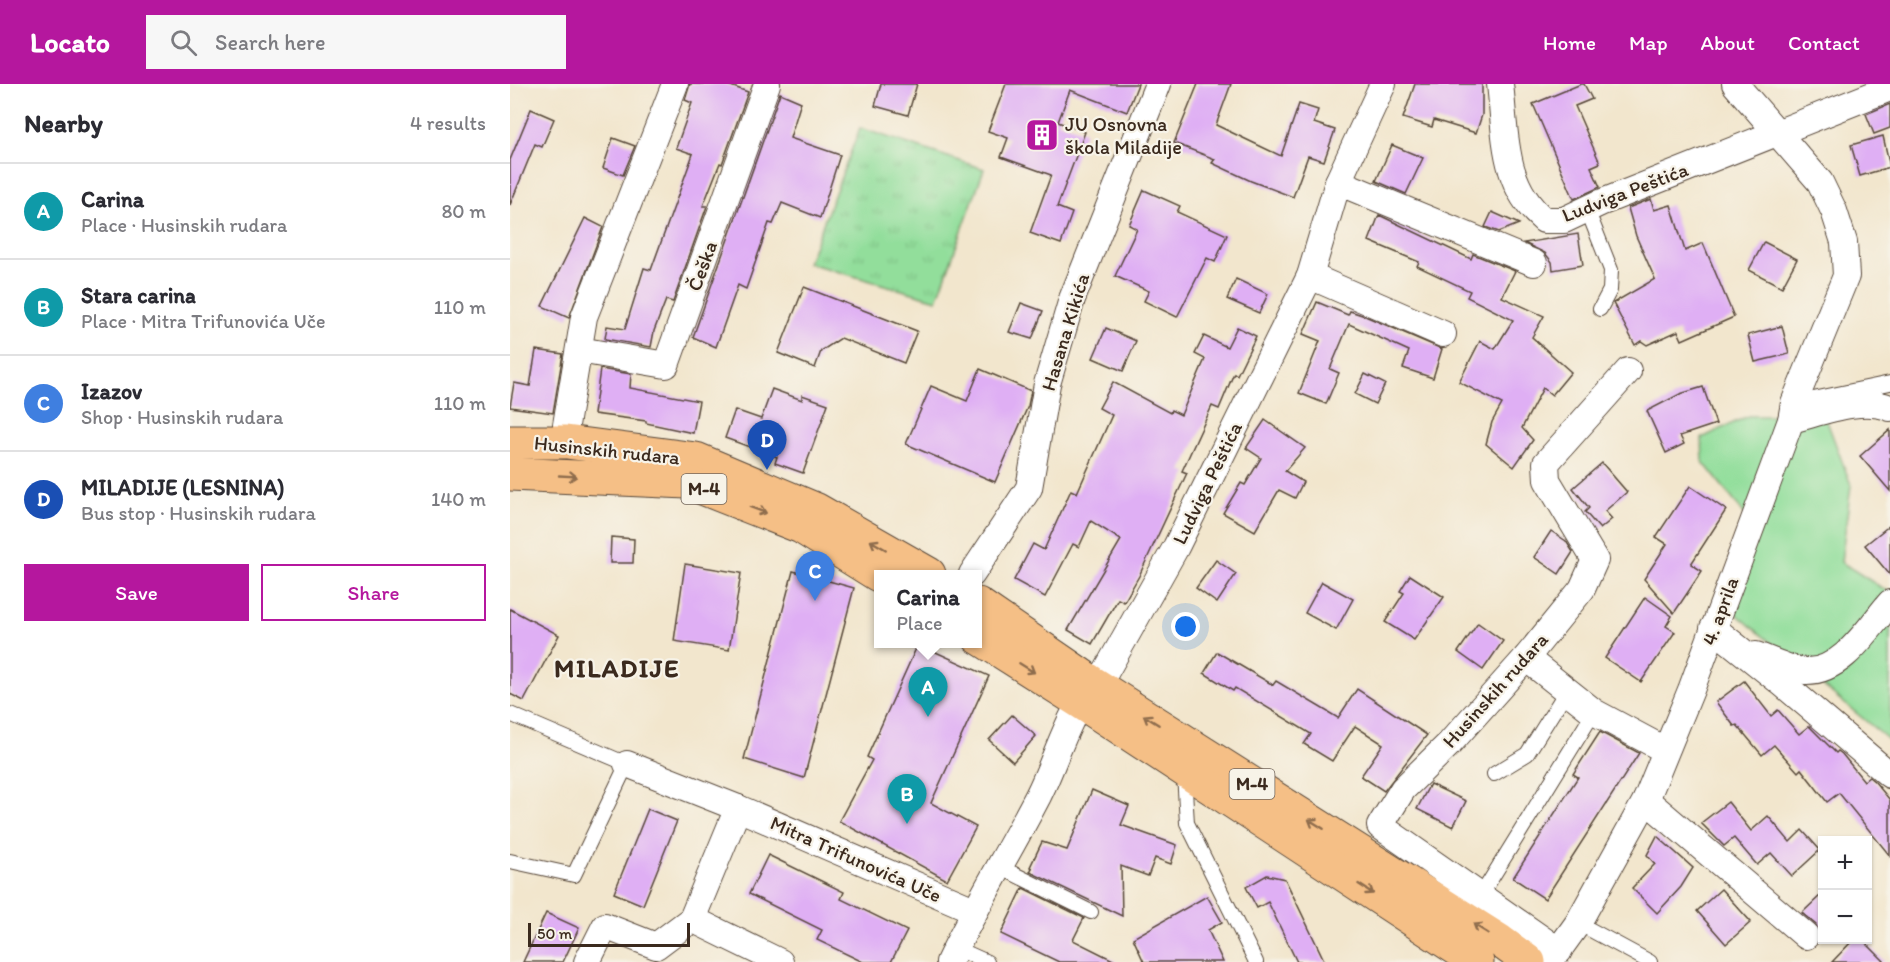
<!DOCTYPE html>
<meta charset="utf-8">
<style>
:root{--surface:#fff;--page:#f7f7f7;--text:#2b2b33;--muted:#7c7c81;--line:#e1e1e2;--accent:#b5179e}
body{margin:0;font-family:Itim,sans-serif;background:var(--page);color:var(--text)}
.controls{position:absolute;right:18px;bottom:18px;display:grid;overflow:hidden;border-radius:0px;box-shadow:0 2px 4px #0004}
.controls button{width:54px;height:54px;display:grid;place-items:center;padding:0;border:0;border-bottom:2px solid var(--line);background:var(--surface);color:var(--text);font:30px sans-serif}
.scale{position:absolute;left:18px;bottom:15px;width:162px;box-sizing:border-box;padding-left:6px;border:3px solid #3b2a1e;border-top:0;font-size:16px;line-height:21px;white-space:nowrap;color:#3b2a1e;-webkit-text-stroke:4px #f7f3e8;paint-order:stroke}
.you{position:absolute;left:676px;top:543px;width:21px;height:21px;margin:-15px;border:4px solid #fff;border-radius:50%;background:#1a73e8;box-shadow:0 0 0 9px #1a73e833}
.badge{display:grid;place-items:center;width:39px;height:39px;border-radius:50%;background:var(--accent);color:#fff;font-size:20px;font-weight:700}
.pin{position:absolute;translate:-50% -50px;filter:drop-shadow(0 2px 3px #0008)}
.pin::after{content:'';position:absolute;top:32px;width:21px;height:18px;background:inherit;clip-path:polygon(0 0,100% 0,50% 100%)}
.popup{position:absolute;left:364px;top:486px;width:108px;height:78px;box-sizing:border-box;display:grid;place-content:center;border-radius:0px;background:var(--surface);filter:drop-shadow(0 2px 4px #0005);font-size:20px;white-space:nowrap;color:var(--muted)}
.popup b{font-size:22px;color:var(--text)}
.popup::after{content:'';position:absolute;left:50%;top:100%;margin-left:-12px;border:12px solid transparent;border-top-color:var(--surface)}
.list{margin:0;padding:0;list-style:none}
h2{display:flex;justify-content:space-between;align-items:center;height:78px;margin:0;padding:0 24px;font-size:26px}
h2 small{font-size:20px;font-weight:400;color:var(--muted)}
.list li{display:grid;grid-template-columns:39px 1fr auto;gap:18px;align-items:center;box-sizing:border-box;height:96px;padding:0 24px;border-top:2px solid var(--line)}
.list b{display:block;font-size:22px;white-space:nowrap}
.list p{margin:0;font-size:20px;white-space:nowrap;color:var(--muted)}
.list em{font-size:20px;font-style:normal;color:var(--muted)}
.actions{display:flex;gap:12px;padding:18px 24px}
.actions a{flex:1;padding:14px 0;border:2px solid var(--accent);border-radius:0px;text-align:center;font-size:21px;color:var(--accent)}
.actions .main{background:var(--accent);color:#fff}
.icon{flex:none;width:33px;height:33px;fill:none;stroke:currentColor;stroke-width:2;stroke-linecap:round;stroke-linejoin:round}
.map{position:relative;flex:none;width:1380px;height:878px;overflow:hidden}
header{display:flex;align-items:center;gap:36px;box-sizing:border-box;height:84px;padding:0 30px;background:var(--accent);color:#fff}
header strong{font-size:28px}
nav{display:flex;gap:33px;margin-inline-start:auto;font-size:21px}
.search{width:420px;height:54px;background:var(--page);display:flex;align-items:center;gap:15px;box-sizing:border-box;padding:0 21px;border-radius:0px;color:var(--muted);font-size:22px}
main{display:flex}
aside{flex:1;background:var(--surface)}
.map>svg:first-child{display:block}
.green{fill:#92de9b;stroke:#66845c;stroke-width:1.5}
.park{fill:url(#park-tufts);stroke:#66845c;stroke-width:1.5}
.building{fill:#dfaff4}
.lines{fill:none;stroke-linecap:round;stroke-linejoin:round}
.lane-casing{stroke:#564638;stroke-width:16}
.street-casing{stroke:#564638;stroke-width:28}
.primary-casing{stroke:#564638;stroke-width:35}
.lane{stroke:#fff;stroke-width:14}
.street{stroke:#fff;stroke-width:26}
.primary{stroke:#f5bf86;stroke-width:33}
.oneway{stroke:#8f6d4d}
.labels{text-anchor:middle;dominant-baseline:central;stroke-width:4.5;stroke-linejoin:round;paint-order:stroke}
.shield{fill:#f7f3e8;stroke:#73665b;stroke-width:1.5}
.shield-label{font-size:18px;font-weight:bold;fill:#3b2a1e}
.poi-label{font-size:20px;fill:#3b2a1e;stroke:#f7f3e8;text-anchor:start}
.street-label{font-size:20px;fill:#3b2a1e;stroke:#f7f3e8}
.district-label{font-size:26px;font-weight:bold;letter-spacing:1.5px;fill:#3b2a1e;stroke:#f7f3e8}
</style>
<header>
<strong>Locato</strong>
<div class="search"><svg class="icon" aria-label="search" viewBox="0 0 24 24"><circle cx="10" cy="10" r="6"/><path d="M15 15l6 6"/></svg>Search here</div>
<nav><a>Home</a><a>Map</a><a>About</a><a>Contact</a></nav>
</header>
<main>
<aside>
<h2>Nearby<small>4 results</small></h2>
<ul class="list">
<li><span class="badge" style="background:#0f9aa8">A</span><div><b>Carina</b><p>Place · Husinskih rudara</p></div><em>80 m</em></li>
<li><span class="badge" style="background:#0f9aa8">B</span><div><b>Stara carina</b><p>Place · Mitra Trifunovića Uče</p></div><em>110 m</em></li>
<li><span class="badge" style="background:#3f7fe0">C</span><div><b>Izazov</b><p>Shop · Husinskih rudara</p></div><em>110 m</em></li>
<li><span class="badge" style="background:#1a4fb4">D</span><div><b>MILADIJE (LESNINA)</b><p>Bus stop · Husinskih rudara</p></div><em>140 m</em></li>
</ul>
<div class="actions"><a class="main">Save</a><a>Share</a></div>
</aside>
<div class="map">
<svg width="1380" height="878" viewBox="0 0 1380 878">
<defs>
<pattern id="park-tufts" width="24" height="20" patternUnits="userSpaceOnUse" patternTransform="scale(1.5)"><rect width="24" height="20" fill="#92de9b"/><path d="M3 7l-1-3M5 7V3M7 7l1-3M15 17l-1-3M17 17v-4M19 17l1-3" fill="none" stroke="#7fbf85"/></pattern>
</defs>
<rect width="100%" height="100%" fill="#f7f3e8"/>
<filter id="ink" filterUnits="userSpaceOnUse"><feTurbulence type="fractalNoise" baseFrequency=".0167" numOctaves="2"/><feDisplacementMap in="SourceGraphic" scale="12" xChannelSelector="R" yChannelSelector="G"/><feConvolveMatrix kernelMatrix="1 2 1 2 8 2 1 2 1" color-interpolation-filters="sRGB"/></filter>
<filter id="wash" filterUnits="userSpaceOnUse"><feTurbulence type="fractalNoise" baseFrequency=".008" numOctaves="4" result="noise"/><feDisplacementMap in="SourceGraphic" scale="24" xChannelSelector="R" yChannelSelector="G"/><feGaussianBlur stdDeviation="1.35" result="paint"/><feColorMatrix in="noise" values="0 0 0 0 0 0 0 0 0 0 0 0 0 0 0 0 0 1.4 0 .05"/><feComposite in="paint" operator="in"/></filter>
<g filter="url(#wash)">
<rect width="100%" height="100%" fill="#f2e6cd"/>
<polygon class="green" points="1238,332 1315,332 1341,401 1331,478 1380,509 1380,657 1213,519 1236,432 1193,378 1192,354"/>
<polygon class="park" points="350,44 474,85 427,216 298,179"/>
<g id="blocks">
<g class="building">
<polygon points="180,0 215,0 238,8 212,80 210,79 193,122 197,122 163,218 156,216 144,247 141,263 95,255 97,242 115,245 134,184 141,186 183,70 166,64 182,19 175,16"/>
<polygon points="371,0 407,0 398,31 365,22"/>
<polygon points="496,0 628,0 617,28 560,6 548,38 575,48 547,123 562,129 551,160 520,149 541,91 491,73 498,54 478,47"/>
<polygon points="688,0 721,0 706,41 771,72 789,20 808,26 804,39 825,46 814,77 798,72 783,113 741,97 702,79 705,75 664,59"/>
<polygon points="905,0 972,0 972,31 966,49 924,36 922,43 893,34"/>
<polygon points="1071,0 1074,0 1082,15 1065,22 1090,79 1081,83 1090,103 1064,115 1023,20"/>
<polygon points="270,9 291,18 280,54 330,71 310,134 272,119 263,140 259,139 236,205 228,201 206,263 183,253"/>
<polygon points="1380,20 1380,44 1364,50 1356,30"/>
<polygon points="21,25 44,35 32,63 25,60 0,121 0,76"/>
<polygon points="1373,52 1380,83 1350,92 1341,61"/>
<polygon points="103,54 125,62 113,91 93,84"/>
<polygon points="882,61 913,74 896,110 866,97"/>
<polygon points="634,106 670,122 667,128 717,151 705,178 697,174 667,233 634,217 639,207 605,192 627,145 619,141"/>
<polygon points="1141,115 1144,126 1161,121 1175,167 1193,159 1224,233 1172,256 1168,247 1137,261 1131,257 1125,261 1103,219 1145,195 1126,152 1118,124"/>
<polygon points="982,128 1009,140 989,148 975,143"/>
<polygon points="869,131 961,175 963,170 1005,187 992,213 1034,232 1022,253 1061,288 1042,311 1033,304 1012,344 1023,356 1004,383 976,360 982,338 992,320 949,298 970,257 985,265 1003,236 957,213 960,207 907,182 909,178 859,157"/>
<polygon points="75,134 93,143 59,234 32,222"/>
<polygon points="1068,150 1073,181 1043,186 1042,178 1035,169 1014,159"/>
<polygon points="1254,158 1287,175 1272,203 1239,186"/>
<polygon points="726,195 758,210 749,229 717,215"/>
<polygon points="294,203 407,247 394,279 331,254 311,267 305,284 268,269"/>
<polygon points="807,218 838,231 840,227 855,232 932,265 923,294 893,284 899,267 839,240 820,285 829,289 816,320 789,309 810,257 793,250"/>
<polygon points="511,219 533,227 522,255 499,248"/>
<polygon points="1272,242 1279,270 1245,278 1238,251"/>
<polygon points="727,243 746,252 727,291 724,289 709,325 702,322 672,387 677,389 629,492 614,518 608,515 582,560 558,546 611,456 581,437 569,463 563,460 535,513 504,496 523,460 534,466 561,406 567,409 602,331 589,324 603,298 660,329 661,326 671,331 695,275 685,270 694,252 717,263"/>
<polygon points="596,244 626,257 613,287 583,274"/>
<polygon points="26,266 53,270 43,329 0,323 4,299 20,302"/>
<polygon points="90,285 121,290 120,304 189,317 183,349 136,339 136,337 84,330"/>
<polygon points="470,285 521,307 518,322 485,398 396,360 421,302 457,317"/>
<polygon points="855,290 875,300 865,320 845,310"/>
<polygon points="1193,303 1206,340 1170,352 1174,360 1156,369 1137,327 1170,310"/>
<polygon points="262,305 292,316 292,311 318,320 293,389 265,379 267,373 215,354 225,326 251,335"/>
<polygon points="755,336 795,364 775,387 793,398 785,414 769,406 745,447 713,429 731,399 735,401 751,374 736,364"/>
<polygon points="1380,346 1380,407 1350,372"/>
<polygon points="1092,379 1117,408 1095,427 1102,435 1090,445 1075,428 1079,424 1063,404"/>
<polygon points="1180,402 1216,426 1181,480 1192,487 1164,529 1134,495 1157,460 1146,453"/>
<polygon points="1380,441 1380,491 1355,461"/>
<polygon points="1041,447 1056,457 1063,468 1049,490 1024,473"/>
<polygon points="101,453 124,455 123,479 100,479"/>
<polygon points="706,476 726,490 707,519 686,504"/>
<polygon points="175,480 231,489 219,566 164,557"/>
<polygon points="283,487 344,504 294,694 234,675"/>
<polygon points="900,491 934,513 904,556 875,538 894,509 890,507"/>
<polygon points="812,498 843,515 826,546 795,529"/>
<polygon points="1135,513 1162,532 1156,542 1165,548 1131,598 1095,574"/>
<polygon points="0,525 49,551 14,617 0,610"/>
<polygon points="968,539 993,557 973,586 948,568"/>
<polygon points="408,560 479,592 421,719 466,743 437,796 329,737 362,676 357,673"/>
<polygon points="707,568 763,601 766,597 828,634 847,605 917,651 874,707 851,692 873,660 845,642 822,677 794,660 801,650 725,604 723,607 694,589"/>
<polygon points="1234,597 1261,632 1268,626 1289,650 1299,642 1326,669 1328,667 1332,670 1354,697 1359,693 1365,698 1380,716 1380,772 1329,709 1317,718 1291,685 1288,688 1264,661 1252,671 1227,641 1224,642 1206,618"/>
<polygon points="502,631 526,652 503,678 479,656"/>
<polygon points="1090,648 1129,669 1035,815 1003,794 1068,693 1063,690"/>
<polygon points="920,700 956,717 943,743 907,725"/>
<polygon points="582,706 619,722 611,741 667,761 661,780 645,774 638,792 611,782 612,832 520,788 522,784 520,783 532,758 557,766"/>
<polygon points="1218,718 1241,747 1258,732 1280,758 1292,746 1310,766 1282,792 1261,769 1247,781 1224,754 1214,762 1191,739"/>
<polygon points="138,725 167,737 133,821 104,809"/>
<polygon points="1147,752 1183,784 1171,803 1147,829 1122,804 1145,780 1137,771"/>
<polygon points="258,771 334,808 331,815 397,847 381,878 353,878 307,856 312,846 239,810"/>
<polygon points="757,791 775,795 815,878 787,878 758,818 747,824 736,803"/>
<polygon points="513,804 574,834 563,856 607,878 549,878 491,850"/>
<polygon points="1211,805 1241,838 1216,860 1187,827"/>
<polygon points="1312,810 1312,856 1306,841 1292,829"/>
<polygon points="697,812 712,838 698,846 713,878 634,878 623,854"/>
<polygon points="36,829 69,844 53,878 13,878"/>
<polygon points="1344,855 1352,855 1375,878 1322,878"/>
</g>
</g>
</g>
<g filter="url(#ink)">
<use href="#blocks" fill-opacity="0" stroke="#564638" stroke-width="1.5"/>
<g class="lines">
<g class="lane-casing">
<g id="lane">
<polyline points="1077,125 1101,186 1100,206 1090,225"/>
<polyline points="1284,319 1380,299"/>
<polyline points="0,630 117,680 64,791 0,777"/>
<polyline points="674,690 677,739 746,878"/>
<polyline points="984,690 1017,670 1057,606"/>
<polyline points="490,783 581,828"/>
<polyline points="970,813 1084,628"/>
<polyline points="1068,839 1140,878"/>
<polyline points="446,864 477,878"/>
</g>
</g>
<g class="street-casing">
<g id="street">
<path d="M990,0c6,50 2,101 44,136h20l36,-17 290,-115"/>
<polyline points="828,98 1024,179"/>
<polyline points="800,192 933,250"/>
<polyline points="69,266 156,281 257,0"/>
<path d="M1281,336c29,-7 70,-24 99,-12"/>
<polyline points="56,358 56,341 74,233 165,0"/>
<polyline points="462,490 519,404 537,300 562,215 648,0"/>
<polyline points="1203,544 1273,600 1380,691"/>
<path d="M1246,571c15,5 34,15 49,16 37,2 64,-44 85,-68"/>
<polyline points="1016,574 1084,628 1155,666"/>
<polyline points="117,680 228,724 464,826"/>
<polyline points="1136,716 1296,852"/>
<polyline points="182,835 270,878"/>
<polyline points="1049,867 870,742 893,705 940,659 1016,574 1072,505 1085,476 1037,396 1036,379 1118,287"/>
<polyline points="77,878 95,842 146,862 182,835 228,724"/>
<path d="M439,878c27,-57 60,-110 89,-166 20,-39 32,-94 67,-123l71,-126 134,-271 28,-94 45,-98"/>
<polyline points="1040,878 1068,839 1136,716 1181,606 1281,336 1284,319 1336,192 1334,158 1324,127 1310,98 1225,0"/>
</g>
</g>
<g class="primary-casing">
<g id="primary">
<polyline points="0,358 56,358 186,375 307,426 419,490"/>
<polyline points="0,390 177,398 291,443 368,491"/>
<polyline points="468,520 583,599 990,857 1019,878"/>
<polyline points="468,553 572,619 967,878"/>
</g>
</g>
<use href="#lane" class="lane"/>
<use href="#street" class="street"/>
<use href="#primary" class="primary"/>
</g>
<defs><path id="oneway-shaft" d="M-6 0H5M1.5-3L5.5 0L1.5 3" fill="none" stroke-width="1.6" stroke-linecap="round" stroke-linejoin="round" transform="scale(1.5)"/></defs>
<g class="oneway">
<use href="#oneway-shaft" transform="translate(58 392) rotate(3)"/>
<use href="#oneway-shaft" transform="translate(248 426) rotate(21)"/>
<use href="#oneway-shaft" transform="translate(368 461) rotate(-150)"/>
<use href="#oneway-shaft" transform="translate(517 584) rotate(32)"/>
<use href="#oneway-shaft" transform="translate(641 636) rotate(-148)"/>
<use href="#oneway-shaft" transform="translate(806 740) rotate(-148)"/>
<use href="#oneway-shaft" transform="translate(856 805) rotate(33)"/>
<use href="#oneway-shaft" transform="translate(971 845) rotate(-148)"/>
</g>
</g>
<defs>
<g id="building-square" transform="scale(1.725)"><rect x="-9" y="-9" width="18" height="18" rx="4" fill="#b5179e" stroke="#f7f3e8"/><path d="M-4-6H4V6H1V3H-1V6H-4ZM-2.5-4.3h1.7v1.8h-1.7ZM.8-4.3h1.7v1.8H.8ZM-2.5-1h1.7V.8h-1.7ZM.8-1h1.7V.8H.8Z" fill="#fff"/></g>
</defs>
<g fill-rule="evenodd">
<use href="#building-square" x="532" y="51"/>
</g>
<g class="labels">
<g class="shield">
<rect x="171.5" y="390" width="45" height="30" rx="4.5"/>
<rect x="719.5" y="685" width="45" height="30" rx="4.5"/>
</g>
<g class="shield-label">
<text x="194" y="405">M-4</text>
<text x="742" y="700">M-4</text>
</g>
<g class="poi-label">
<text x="555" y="40">JU Osnovna<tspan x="555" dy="23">škola Miladije</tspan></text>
</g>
<g class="street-label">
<text transform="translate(1115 108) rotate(-21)">Ludviga Peštića</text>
<text transform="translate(192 182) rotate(-70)">Češka</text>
<text transform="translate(555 248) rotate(-73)">Hasana Kikića</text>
<text transform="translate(97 366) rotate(6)">Husinskih rudara</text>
<text transform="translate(697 399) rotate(-64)">Ludviga Peštića</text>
<text transform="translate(1210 527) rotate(-70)">4. aprila</text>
<text transform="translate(985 606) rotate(-48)">Husinskih rudara</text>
<text transform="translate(346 775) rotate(24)">Mitra Trifunovića Uče</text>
</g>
<g class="district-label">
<text x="107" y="584">MILADIJE</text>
</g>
</g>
</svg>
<div class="controls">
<button>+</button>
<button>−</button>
</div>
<div class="scale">50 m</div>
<div class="you"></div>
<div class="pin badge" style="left:418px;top:633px;background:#0f9aa8">A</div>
<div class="popup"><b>Carina</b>Place</div>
<div class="pin badge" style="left:397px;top:740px;background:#0f9aa8">B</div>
<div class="pin badge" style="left:305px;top:517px;background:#3f7fe0">C</div>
<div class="pin badge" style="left:257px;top:386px;background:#1a4fb4">D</div>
</div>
</main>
